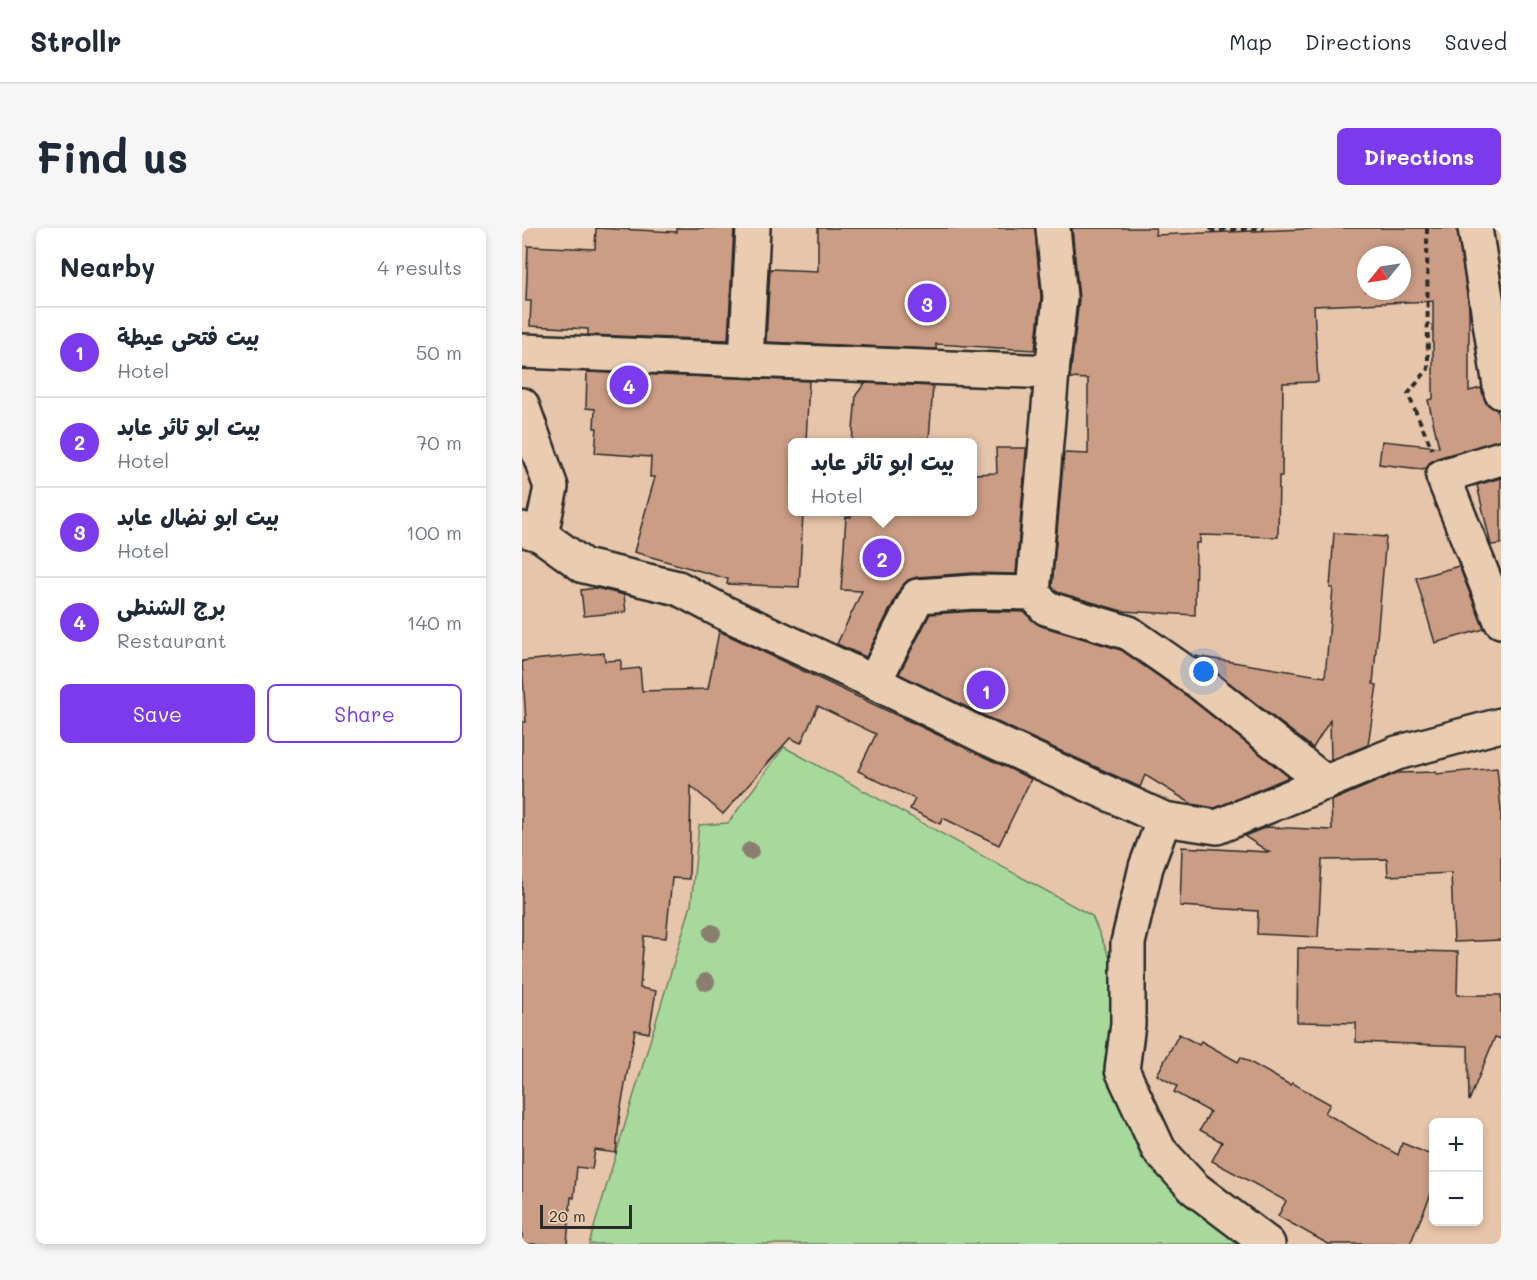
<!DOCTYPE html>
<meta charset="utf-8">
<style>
:root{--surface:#fff;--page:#f6f6f7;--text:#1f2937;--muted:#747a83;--line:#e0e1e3;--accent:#7c3aed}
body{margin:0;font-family:Mali,"Playpen Sans Arabic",sans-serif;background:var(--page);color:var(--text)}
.controls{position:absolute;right:18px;bottom:18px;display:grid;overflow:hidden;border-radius:9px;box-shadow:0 3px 9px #0003}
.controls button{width:54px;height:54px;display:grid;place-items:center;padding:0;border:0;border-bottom:2px solid var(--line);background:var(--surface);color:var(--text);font:30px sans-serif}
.compass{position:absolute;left:835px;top:18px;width:54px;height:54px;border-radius:50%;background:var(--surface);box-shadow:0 3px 9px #0003;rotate:240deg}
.scale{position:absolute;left:18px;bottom:15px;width:92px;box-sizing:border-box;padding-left:6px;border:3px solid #2b2b2b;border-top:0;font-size:16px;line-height:21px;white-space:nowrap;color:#2b2b2b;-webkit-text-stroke:4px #eacdb1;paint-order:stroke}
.you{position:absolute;left:682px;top:444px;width:21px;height:21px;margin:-15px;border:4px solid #fff;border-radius:50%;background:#1a73e8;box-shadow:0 0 0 9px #1a73e833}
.badge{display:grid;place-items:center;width:39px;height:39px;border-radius:50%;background:var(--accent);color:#fff;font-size:20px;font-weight:700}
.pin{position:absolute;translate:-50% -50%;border:3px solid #fff;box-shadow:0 2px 6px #0006}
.popup{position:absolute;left:266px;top:210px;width:189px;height:78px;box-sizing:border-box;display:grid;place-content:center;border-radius:9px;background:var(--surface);filter:drop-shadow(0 2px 4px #0005);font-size:20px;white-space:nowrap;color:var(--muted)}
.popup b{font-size:22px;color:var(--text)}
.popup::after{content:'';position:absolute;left:50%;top:100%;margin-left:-12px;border:12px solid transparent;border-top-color:var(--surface)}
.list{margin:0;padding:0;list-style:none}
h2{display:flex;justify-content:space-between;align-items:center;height:78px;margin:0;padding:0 24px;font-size:26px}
h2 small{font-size:20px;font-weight:400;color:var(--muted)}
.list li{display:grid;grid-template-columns:39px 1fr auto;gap:18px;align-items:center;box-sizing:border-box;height:90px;padding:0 24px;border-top:2px solid var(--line)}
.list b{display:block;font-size:22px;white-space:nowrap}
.list p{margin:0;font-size:20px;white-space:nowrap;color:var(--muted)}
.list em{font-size:20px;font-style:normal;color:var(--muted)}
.actions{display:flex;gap:12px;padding:18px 24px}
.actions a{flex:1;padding:14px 0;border:2px solid var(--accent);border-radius:9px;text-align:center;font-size:21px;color:var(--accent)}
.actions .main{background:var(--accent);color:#fff}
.map{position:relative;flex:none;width:979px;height:1016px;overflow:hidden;border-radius:9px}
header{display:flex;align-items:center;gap:36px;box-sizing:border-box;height:84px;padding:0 30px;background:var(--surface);border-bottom:2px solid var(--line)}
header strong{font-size:28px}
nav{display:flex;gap:33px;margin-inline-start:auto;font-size:21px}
.intro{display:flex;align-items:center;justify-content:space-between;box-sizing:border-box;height:144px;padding:0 36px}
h1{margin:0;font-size:42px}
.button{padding:15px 27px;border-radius:9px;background:var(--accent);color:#fff;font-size:21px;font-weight:700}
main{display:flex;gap:36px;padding:0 36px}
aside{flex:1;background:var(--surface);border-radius:9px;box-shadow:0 3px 9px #0003}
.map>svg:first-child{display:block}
.green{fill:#a6d99b;stroke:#688263;stroke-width:1.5}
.building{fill:#cb9d85;stroke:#2b2b2b;stroke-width:1.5;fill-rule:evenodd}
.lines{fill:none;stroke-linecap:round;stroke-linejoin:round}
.minor-casing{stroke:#2b2b2b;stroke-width:38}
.path{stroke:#2b2b2b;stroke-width:4;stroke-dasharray:6 4.5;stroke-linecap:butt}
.minor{stroke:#eacdb1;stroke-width:33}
.tree{fill:#8a7f6e}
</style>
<header>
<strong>Strollr</strong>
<nav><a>Map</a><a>Directions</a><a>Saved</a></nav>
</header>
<div class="intro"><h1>Find us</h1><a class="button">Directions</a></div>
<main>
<aside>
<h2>Nearby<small>4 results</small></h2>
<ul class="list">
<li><span class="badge">1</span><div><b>بيت فتحى عيطة</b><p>Hotel</p></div><em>50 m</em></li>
<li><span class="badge">2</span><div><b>بيت ابو تائر عابد</b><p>Hotel</p></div><em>70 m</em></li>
<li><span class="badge">3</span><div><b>بيت ابو نضال عابد</b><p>Hotel</p></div><em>100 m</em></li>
<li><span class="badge">4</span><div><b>برج الشنطى</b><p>Restaurant</p></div><em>140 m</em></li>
</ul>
<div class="actions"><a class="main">Save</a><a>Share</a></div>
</aside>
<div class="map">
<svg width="979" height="1016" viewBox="0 0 979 1016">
<rect width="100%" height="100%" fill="#e7c5aa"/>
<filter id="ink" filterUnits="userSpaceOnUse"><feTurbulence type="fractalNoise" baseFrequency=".0167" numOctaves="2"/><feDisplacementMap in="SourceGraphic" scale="12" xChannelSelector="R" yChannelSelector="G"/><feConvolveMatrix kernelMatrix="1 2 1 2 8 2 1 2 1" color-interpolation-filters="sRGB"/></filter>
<g filter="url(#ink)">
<polygon class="green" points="262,519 570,688 595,747 584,836 619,930 716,1016 67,1016 169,677 177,597 206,595"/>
<g class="building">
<polygon points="74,0 155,4 155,0 212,0 206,112 66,107 66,101 8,98 9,73 4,73 6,18 73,21"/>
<polygon points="296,0 513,0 519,69 513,122 414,116 414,121 244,114 248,41 296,43"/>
<path d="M550,0h84l-1,7 177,-7h125l12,79v84l12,-3 5,15 11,7 4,19v11l-64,18 -8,5 -2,5 -6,1 -42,-5 3,-23 57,6 -11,-47 5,-1v-98l-119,5 4,76 -35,1 -1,93h-3l-1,61 -78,-2v8h-4l-1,72 -73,-4 -65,-19 -5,-5 12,-134 24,1v-75l-18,-1 9,-79zM844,27h36v36h-36z"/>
<polygon points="65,144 287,153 284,214 270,214 270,286 281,286 277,359 205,356 206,351 112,324 133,249 128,249 129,229 73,225 75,200 72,200 73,181 64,180"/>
<polygon points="343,155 411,158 407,211 395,210 395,214 330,214 334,167"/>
<polygon points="474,220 504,220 504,223 494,346 451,345 395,349 386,352 379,359 344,429 315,416 340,363 319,362 324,289 329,289 329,284 450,284 450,246 475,245"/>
<polygon points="979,250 979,316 969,317 955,257"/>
<polygon points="812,305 864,309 851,456 855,457 846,517 809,532 808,492 791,520 673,428 803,449 811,360 808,360"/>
<polygon points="937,338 962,401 913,415 894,350"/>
<polygon points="74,360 102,367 104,384 62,388 59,362"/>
<polygon points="453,383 502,384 510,392 519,398 599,422 666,469 767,549 693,580 670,576 623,547 618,559 471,492 377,446 408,386"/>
<polygon points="197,403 509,551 477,617 421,590 418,596 388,581 393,571 336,543 354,506 296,478 279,515 268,510 201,586 169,558 167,651 150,650 144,710 122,708 118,760 134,763 127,805 113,802 98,884 94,925 73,922 70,941 55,939 52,970 49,969 45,1016 0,1016 0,494 4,494 0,433 82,425 83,433 99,432 99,442 118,440 120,463 186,461"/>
<polygon points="975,540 979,582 979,712 932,714 929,645 866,648 865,631 800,632 796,709 735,706 736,683 658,678 660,619 747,624 722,608 745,599 810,602 809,573 875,545 914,544 914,546"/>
<polygon points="776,720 936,724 935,767 979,767 979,811 973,809 947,873 946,818 834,814 834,795 775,794"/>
<polygon points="657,806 677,817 679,813 716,834 719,829 768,857 770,855 808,876 803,885 876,927 880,915 912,928 912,959 888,1016 806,1016 756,988 764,973 690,933 700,914 678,902 688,884 652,864 655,858 635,847"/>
</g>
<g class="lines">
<g class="minor-casing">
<g id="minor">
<polyline points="953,0 979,164"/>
<polyline points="0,123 530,144 511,365"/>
<polyline points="224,132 231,0"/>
<polyline points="530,144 538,69 531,0"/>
<polyline points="0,177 29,259 19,307"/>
<polyline points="979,230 921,248 979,393"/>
<polyline points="0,301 19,307 62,338 156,360 201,384 352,454 396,368 452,364 511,365 524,380 607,405 677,454 804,555"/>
<polyline points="352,454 463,509 642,591"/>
<polyline points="746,1016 672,960 637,922 600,842 606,796 606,715 624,639 642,591 695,599 875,525 979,497"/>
</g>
</g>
<g class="path">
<polyline points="688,0 691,2 742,0"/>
<polyline points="905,0 906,141 886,166 910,221"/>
</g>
<use href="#minor" class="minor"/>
</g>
<g class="tree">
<circle cx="228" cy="623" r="9"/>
<circle cx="190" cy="705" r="9"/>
<circle cx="184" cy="754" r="9"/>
</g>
</g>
</svg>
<div class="controls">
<button>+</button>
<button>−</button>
</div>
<svg class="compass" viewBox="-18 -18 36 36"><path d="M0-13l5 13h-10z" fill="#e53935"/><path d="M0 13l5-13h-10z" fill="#747a83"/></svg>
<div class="scale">20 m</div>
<div class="you"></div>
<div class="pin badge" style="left:464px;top:462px">1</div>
<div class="pin badge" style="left:360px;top:330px">2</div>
<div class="popup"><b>بيت ابو تائر عابد</b>Hotel</div>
<div class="pin badge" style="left:405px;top:75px">3</div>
<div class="pin badge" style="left:107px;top:157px">4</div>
</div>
</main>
